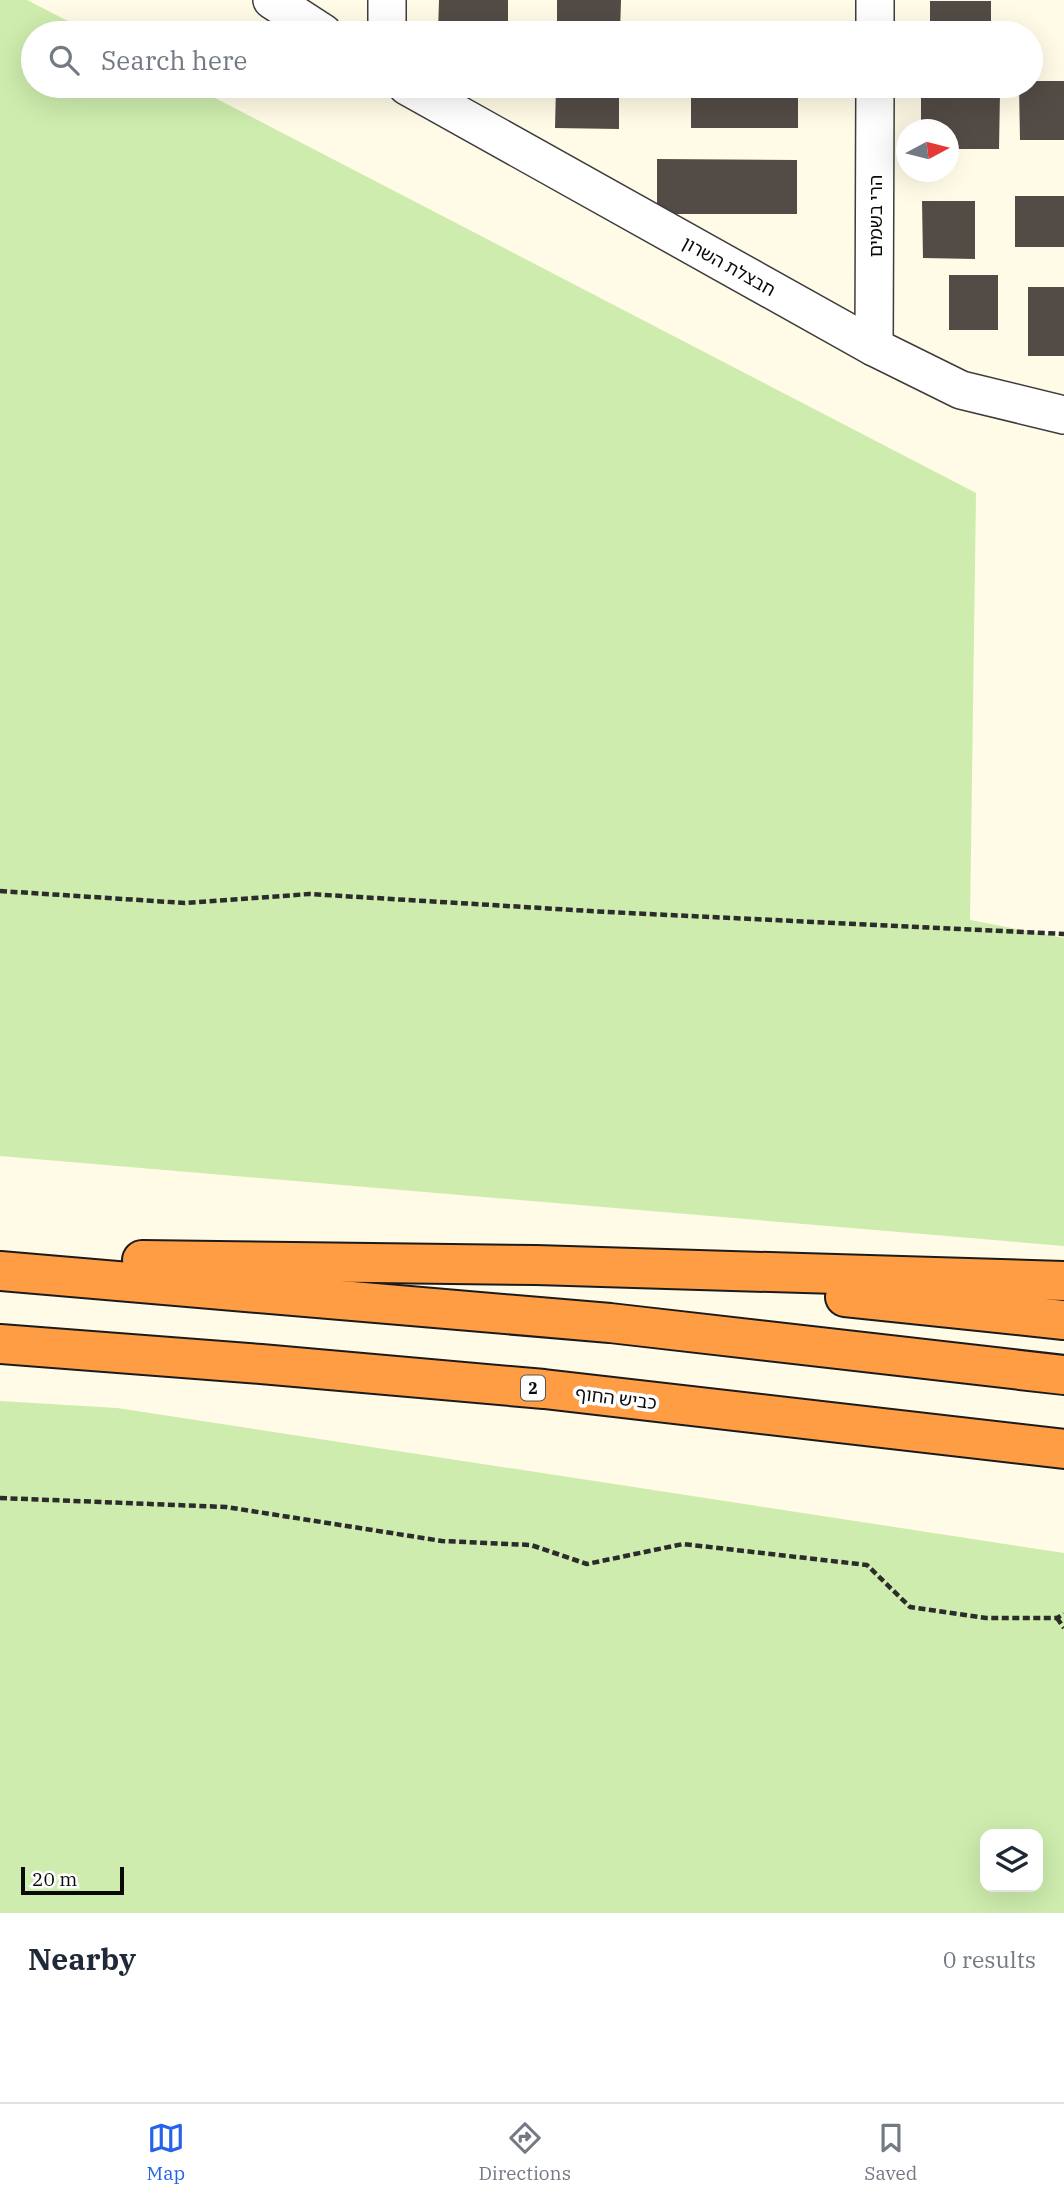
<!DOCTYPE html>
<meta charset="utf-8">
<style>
:root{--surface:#fff;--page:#f2f2f3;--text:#1f2937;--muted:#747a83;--line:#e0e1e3;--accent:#2563eb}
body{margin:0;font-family:"IBM Plex Serif","Noto Sans Hebrew",serif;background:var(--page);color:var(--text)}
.controls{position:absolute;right:21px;bottom:21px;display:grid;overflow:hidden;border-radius:14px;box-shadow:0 7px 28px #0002}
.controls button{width:63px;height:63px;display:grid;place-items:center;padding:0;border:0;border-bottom:2px solid var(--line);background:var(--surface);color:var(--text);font:35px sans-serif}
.compass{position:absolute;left:896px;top:119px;width:63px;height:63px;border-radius:50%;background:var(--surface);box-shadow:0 7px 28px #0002;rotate:83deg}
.scale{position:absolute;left:21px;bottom:18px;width:103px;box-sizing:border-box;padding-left:7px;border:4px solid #0a0a0a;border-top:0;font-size:19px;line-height:24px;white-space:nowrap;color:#0a0a0a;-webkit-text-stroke:5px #fff;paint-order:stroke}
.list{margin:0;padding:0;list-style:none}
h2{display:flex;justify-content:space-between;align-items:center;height:91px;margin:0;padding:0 28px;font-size:30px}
h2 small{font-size:23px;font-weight:400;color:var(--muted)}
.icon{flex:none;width:38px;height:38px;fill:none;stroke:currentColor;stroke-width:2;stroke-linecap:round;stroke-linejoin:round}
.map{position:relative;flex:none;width:1064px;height:1913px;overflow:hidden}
.search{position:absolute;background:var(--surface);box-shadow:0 7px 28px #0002;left:21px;right:21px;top:21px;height:77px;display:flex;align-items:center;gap:18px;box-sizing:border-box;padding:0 24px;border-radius:38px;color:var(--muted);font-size:26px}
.sheet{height:189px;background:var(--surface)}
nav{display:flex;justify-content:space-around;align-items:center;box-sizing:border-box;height:98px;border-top:2px solid var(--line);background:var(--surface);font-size:19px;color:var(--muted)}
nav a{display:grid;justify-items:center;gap:4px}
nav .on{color:var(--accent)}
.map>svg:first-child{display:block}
.green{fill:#cdecad;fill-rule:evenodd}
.building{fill:#534b45}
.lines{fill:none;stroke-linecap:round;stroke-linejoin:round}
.minor-casing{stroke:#3d3d3d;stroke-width:40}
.motorway-casing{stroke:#1b1b1b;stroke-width:42}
.path{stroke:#2c2c2c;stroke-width:4.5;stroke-dasharray:7 3.5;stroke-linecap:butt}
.minor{stroke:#fff;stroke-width:37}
.motorway{stroke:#ff9d44;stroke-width:38}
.labels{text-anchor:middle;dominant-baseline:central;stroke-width:7;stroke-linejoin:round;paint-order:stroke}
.shield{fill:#fff;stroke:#545454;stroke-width:2}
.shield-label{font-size:16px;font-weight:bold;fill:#0a0a0a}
.street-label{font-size:18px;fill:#0a0a0a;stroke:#fff}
</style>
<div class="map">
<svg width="1064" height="1913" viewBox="0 0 1064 1913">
<rect width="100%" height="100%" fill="#fffbe6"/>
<g class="green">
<polygon points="0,0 27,0 91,33 33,33 33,86 192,86 976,493 970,920 1064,938 1064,1246 0,1156"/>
<path d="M0,1401l117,7 947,145v360h-1064zM985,1834h53v53h-53z"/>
</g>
<g class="building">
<polygon points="439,0 508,0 508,33 438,33"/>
<polygon points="557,0 621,0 620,33 557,33"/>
<rect x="930" y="1" width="61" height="32"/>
<polygon points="1031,81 1064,81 1064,140 1020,140 1019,86 1031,86"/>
<polygon points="556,86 619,86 619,129 555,128"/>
<rect x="691" y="86" width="107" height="42"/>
<polygon points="921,92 1000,92 999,149 948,149 948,130 921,130"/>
<polygon points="657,159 797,160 797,214 657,214"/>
<rect x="1015" y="196" width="49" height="51"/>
<polygon points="922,201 975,201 975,259 923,258"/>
<rect x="949" y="275" width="49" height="55"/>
<rect x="1028" y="287" width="36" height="69"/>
</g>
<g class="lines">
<g class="minor-casing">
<g id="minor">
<polyline points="272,0 323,33"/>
<polyline points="387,33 387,0"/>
<polyline points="875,33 875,0"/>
<polyline points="407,86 874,347 961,390 1064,415"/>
<polyline points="874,347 875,86"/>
</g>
</g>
<g class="motorway-casing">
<g id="motorway">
<polyline points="142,1260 536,1265 1064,1281"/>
<polyline points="0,1271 610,1323 1064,1375"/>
<polyline points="845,1297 1064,1320"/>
<polyline points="0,1344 261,1364 544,1389 1064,1449"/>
</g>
</g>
<g class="path">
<polyline points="0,891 185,903 309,894 607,912 1064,934"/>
<polyline points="0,1498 226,1507 442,1541 531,1545 587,1564 683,1544 867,1565 910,1607 986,1618 1057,1618 1064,1614"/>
<polyline points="1057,1618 1064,1628"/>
</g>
<use href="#minor" class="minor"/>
<use href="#motorway" class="motorway"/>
</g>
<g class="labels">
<rect class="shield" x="521" y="1375.5" width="24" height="25" rx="5"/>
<g class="shield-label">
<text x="533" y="1388">2</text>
</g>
<g class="street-label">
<text transform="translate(875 216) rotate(-90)">הרי בשמים</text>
<text transform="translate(729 266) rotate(29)">חבצלת השרון</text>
<text transform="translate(616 1398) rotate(7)">כביש החוף</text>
</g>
</g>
</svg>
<div class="controls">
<button><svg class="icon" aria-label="layers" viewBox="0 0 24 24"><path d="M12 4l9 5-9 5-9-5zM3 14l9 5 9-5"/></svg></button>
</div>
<svg class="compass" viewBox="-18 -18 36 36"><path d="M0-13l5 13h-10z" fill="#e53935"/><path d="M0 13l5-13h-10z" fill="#747a83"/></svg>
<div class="scale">20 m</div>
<div class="search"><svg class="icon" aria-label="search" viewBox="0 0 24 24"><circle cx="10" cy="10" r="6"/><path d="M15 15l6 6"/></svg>Search here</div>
</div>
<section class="sheet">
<h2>Nearby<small>0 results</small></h2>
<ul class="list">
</ul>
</section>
<nav>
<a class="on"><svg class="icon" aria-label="map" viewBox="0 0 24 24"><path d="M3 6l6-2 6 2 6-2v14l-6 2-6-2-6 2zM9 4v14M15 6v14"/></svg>Map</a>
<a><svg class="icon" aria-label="directions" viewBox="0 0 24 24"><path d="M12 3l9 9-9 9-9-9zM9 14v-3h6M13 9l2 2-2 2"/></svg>Directions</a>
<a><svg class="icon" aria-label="saved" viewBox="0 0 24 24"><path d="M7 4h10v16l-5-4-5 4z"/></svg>Saved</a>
</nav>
